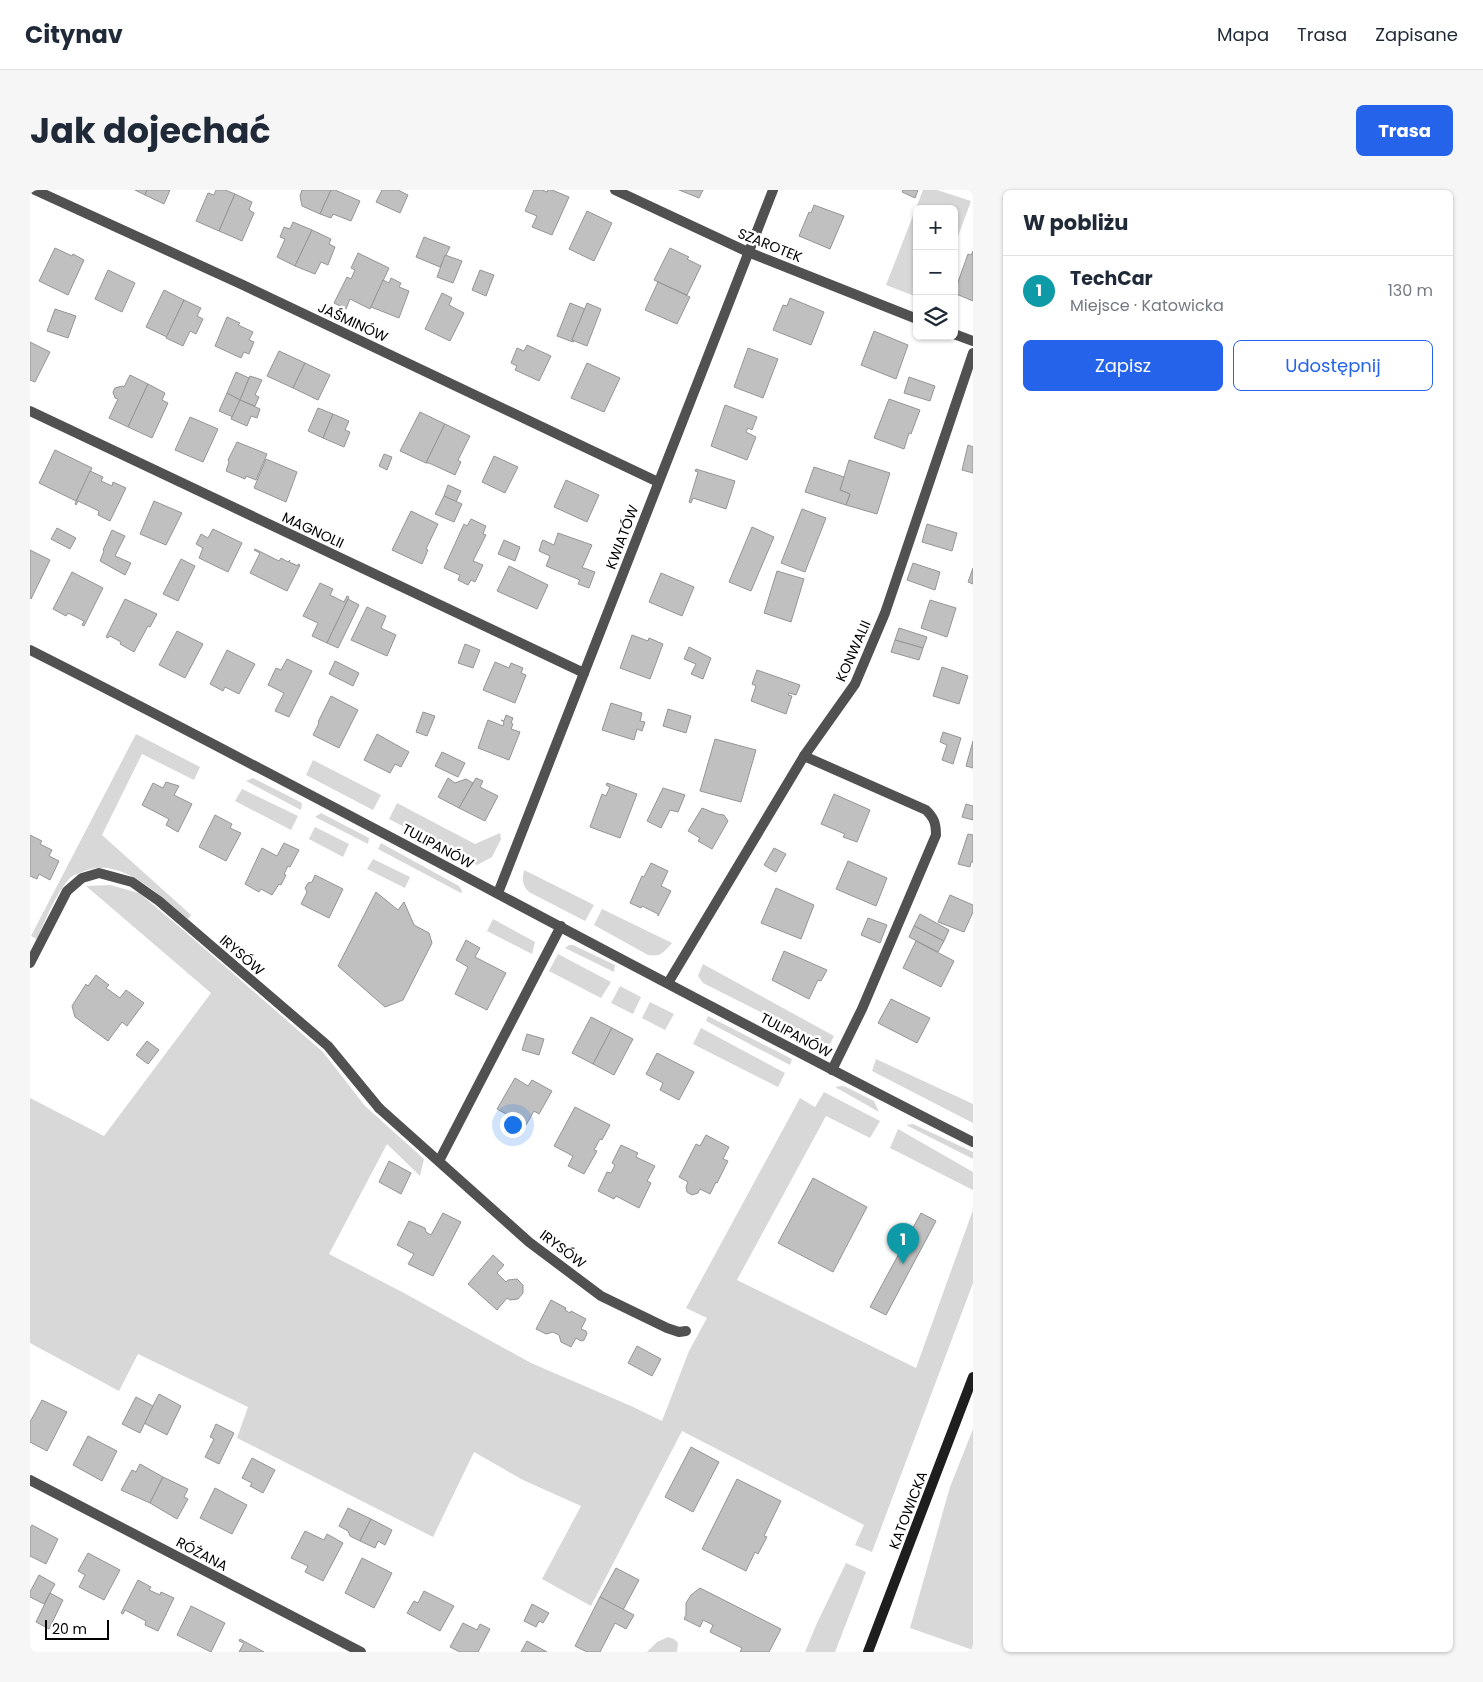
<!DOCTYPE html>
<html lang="pl">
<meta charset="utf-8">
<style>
:root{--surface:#fff;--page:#f6f6f7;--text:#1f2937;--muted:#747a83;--line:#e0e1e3;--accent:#2563eb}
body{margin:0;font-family:Poppins,sans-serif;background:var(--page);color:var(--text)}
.controls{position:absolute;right:15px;top:15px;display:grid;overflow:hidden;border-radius:8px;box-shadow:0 1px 4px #0004}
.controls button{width:45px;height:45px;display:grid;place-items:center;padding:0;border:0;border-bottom:1px solid var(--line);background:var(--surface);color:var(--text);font:25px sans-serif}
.scale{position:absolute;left:15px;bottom:12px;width:64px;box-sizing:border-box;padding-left:5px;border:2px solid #000;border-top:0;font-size:14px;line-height:18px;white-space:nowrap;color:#000;-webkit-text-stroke:4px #fff;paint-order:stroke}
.you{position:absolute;left:482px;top:934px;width:18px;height:18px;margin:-12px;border:4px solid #fff;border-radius:50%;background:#1a73e8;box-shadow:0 0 0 8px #1a73e833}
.badge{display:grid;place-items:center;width:32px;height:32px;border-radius:50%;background:var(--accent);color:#fff;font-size:16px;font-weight:700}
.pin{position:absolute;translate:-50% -41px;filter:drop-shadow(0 1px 2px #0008)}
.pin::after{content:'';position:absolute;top:26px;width:18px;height:15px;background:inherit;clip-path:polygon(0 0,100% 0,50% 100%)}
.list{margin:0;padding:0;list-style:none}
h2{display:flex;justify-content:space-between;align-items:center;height:65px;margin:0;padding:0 20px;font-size:21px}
h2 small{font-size:16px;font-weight:400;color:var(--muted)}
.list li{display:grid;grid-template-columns:32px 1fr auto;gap:15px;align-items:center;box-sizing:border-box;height:70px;padding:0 20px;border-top:1px solid var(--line)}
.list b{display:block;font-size:19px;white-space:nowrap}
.list p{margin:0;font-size:16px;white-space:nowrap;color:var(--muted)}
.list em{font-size:16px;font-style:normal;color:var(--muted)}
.actions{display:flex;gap:10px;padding:15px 20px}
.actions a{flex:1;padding:11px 0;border:1px solid var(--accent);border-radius:8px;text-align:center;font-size:18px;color:var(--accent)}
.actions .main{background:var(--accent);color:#fff}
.icon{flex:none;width:28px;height:28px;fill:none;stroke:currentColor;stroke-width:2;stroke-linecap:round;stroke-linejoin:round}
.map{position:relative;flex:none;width:943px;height:1462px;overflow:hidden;border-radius:8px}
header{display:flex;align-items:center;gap:30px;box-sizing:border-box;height:70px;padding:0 25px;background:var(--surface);border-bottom:1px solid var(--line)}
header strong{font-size:24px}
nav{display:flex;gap:28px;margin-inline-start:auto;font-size:18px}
.intro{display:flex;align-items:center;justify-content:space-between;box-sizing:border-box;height:120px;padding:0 30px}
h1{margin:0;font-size:35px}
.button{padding:12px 22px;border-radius:8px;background:var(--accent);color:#fff;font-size:18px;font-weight:700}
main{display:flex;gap:30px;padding:0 30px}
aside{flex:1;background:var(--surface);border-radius:8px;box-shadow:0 1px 4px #0004}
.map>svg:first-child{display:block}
.green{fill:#d8d8d8}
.building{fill:#c0c0c0;stroke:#959595}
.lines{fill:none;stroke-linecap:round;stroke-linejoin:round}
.lane{stroke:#515151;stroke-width:10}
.street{stroke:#515151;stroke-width:10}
.secondary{stroke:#1e1e1e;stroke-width:10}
.labels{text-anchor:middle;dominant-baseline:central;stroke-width:5;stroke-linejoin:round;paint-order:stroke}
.street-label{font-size:14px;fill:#000;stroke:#fff}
</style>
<header>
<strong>Citynav</strong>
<nav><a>Mapa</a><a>Trasa</a><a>Zapisane</a></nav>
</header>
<div class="intro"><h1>Jak dojechać</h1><a class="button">Trasa</a></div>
<main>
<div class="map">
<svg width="943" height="1462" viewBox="0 0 943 1462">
<rect width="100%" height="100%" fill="#fff"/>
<g class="green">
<polygon points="893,0 907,0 941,11 924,57 924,19 887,19 887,107 856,95"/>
<path d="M106,544l64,33 -6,13 -52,-26 -40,81 89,80 -3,4c-27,-22 -68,-65 -106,-47 -4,2 -10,3 -13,7 -14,16 -23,40 -32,60l-6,-3z"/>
<polygon points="283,570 351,605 343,620 276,585"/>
<polygon points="223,588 272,613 271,620 216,591"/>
<polygon points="212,599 268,626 261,640 205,611"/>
<polygon points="367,613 445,654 470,643 471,649 462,667 447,675 359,629"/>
<polygon points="291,623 339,648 338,654 285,627"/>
<polygon points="285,637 319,654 313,667 279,649"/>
<polygon points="351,653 429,696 432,701 431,703 348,659"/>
<polygon points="343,669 380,687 375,698 337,679"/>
<path d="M494,680l70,35 -9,16 -56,-29c-7,-7 -7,-12 -5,-22z"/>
<polygon points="80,695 109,703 153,740 293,862 335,916 394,969 390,986 357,954 299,1064 374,1103 501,1173 601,1216 632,1231 659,1161 677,1128 656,1118 770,908 785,917 794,902 850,931 840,948 796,926 707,1090 886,1178 943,1020 943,1093 842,1362 825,1355 834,1335 652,1241 561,1416 512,1389 551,1316 493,1290 444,1262 403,1347 207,1248 218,1217 108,1164 89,1201 0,1153 0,908 74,946 181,803 56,696"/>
<path d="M572,719l70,34c-9,10 -11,14 -24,12l-54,-30z"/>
<polygon points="463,729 505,752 502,764 457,741"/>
<polygon points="539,755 543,755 585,775 584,782 535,758"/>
<polygon points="528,764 581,792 571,808 519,781"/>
<polygon points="673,774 804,846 800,854 792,853 673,793 668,786"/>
<polygon points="590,796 611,807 603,824 581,813"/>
<polygon points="620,812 644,824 635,840 612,828"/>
<polygon points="678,826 762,869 760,875 676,831"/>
<polygon points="671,838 755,883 748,897 663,854"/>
<polygon points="846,869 943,914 943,933 842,881"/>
<polygon points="811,896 816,897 844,911 849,922 805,897"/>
<polygon points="883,934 943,962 943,969 876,935"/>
<polygon points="868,939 943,982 943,1000 860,958"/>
<polygon points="943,1239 943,1460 880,1438 920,1297"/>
<polygon points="816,1373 836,1382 805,1462 775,1462 787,1433"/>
<polygon points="638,1447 644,1449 648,1453 647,1462 617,1462 627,1452"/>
</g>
<g class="building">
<polygon points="105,0 117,0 115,5"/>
<polygon points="117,0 140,0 134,14 115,5"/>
<polygon points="186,0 195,0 205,4 189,41 166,31 178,3 184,5"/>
<polygon points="272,0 301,0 290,24 272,16 270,6"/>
<polygon points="301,0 305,0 330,11 321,31 303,24 301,28 290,24"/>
<polygon points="352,0 368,0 378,5 370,23 346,12"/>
<polygon points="504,0 512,0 517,2 518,0 522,0 539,7 522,45 502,37 507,26 495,21"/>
<polygon points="649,0 673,0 669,8"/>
<polygon points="873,0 888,0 885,8 872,2"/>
<polygon points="205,4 222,12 219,20 224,23 212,51 189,41"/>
<polygon points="784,15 814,26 800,59 769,46 779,22 781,23"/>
<polygon points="557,21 582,33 564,71 539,59"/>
<polygon points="263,32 282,40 265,76 247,67 255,49 250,47 254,37 260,39"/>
<polygon points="282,40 301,49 299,54 305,57 298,75 291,72 285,84 265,76"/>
<polygon points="394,47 420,57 410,77 386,67"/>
<polygon points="25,58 42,66 43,64 54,70 38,105 9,91"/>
<polygon points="640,58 659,67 657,69 671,76 657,105 624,90"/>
<polygon points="943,61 943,111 924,103 938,64 941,65"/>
<polygon points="328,63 359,78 340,119 320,109 316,119 304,113 317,87 321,89 325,80 321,78"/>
<polygon points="415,65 432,71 423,93 407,87"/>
<polygon points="78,80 105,93 92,122 65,109"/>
<polygon points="450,80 464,85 456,106 442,100"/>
<polygon points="361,88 371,93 369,97 379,101 369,128 341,117 353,90 359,93"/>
<polygon points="628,92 660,107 647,134 615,120"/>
<polygon points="134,100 154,110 137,147 116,137"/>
<polygon points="412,103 422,108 419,115 434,123 420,151 395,139"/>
<polygon points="760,108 794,122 781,155 743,140 753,115 757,116"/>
<polygon points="154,110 171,118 167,126 173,129 166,144 160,141 153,156 136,148"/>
<polygon points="540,113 555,119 542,150 544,151 543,152 527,146"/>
<polygon points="557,113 571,119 557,156 542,150"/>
<polygon points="25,119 46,126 38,148 17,141"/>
<polygon points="197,127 210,133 208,135 223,142 219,150 224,152 219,164 214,162 211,168 185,156"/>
<polygon points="844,141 878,155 866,189 831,175"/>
<polygon points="0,152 20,162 5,192 0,190"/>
<polygon points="497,155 521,166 509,191 485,180 487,176 481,173 487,158 494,161"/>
<polygon points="718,158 748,169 733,208 704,197"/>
<polygon points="249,161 275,173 263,198 237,186"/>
<polygon points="275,173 300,185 288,210 263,198"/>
<polygon points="557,173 590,188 574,222 541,208"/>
<polygon points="206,182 219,188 210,210 197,203"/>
<polygon points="100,185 118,194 98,237 79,228 88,209 85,208 83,202 85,198 92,196 94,197"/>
<polygon points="220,186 232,190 225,205 229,207 225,216 210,210"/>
<polygon points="879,187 905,196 900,211 874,203"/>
<polygon points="118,194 135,203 132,210 138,213 122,248 98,237"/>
<polygon points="197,203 210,210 203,227 189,221"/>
<polygon points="859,209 890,220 881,244 879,243 874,259 844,248"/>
<polygon points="210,210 230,219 227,228 221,226 217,236 201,229"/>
<polygon points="695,215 727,227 722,240 718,238 716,242 726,247 717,270 681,256"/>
<polygon points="288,218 303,224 293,248 278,241"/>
<polygon points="390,222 415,234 396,273 370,261"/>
<polygon points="303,224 319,231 315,240 320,242 314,257 293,248"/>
<polygon points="160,227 188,239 173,272 145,260"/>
<polygon points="415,234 440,246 428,270 431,272 425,285 399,273 396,273"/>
<polygon points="207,252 237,264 226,290 216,286 215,289 196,281 199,272 198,270"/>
<polygon points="938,255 943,257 943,283 932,280"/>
<polygon points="25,260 62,278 46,311 9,293"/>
<polygon points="354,264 362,267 357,280 349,276"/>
<polygon points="464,266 488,277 475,303 452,292"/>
<polygon points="236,269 267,282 256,312 224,298"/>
<polygon points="819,270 860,283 847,324 816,315 820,304 810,300"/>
<polygon points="784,277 814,287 810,300 820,304 816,315 775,302"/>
<polygon points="666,279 705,291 696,319 663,308 661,313 659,312 668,282 665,281"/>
<polygon points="60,281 73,287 71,291 82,296 83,292 96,298 80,331 68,325 69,321 48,311 46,315 45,314"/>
<polygon points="536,290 569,305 557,332 524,317"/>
<polygon points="418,295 431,301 426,312 414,306"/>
<polygon points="414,306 432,314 424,332 405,324"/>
<polygon points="124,311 152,323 136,355 110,344"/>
<polygon points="772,319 796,328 775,382 751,373"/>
<polygon points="381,321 408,334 396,359 398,360 392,374 362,360"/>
<polygon points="441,329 456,336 453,344 456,345 443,371 453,375 445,392 441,390 438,395 428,390 430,385 414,378 434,334 437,336"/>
<polygon points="897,334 927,343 922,361 892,352"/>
<polygon points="722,337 744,347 721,401 699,392"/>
<polygon points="27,338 46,348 40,359 21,349"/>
<polygon points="183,339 212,353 198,382 169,368 173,358 166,354 171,344 178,348"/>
<polygon points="82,340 95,346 85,366 101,373 95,385 70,371 74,361 73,360"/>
<polygon points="528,343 562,355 552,378 554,378 565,382 559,398 548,394 550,390 516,376 520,366 509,361 512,351 513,350 524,355"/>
<polygon points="474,350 490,357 485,371 468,364"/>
<polygon points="225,359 249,371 251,368 258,372 260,370 259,372 268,376 268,374 270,375 257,401 220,383 230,363 224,360"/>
<polygon points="0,360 20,370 1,409 0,408"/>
<polygon points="151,369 165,376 148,411 133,404"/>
<polygon points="883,373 910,382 905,400 877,390"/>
<polygon points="479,376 518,395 507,419 467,401"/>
<polygon points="943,378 943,394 938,392"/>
<polygon points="747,381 774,389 761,432 734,423"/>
<polygon points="42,382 73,398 54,436 52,435 54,431 38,423 36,426 23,419"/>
<polygon points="631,383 664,397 652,426 619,412"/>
<polygon points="290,393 303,399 300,405 314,412 317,406 319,407 297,453 282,446 288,433 273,426"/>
<polygon points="95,409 127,424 120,437 118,436 104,462 90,454 91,452 80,446 78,448 76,447"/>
<polygon points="318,409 329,415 308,458 297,453"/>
<polygon points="900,410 926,418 917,447 891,438"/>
<polygon points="337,417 356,426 351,438 366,445 357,466 321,450"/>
<polygon points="869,438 897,447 893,458 865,450"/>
<polygon points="147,441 173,454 155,488 129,475"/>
<polygon points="602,445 618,451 619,448 633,454 620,489 590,478"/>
<polygon points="865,450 893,458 889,470 861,462"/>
<polygon points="435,454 450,460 443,478 428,473"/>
<polygon points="659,457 681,468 673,489 661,484 666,474 654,469"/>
<polygon points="197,460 225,474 209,504 195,497 193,501 180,494"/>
<polygon points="257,469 282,481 259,527 245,521 254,503 238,495 246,478 251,480"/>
<polygon points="305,471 329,483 323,496 299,484"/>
<polygon points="465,472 479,478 481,473 493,478 491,483 496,485 485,513 453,500"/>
<polygon points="912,477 938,486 929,514 903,506"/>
<polygon points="727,480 770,495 766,505 759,503 758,505 762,506 756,524 721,511 726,496 722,494"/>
<polygon points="301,506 328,520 309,558 283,545 289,533 288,532"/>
<polygon points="581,513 612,523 610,531 615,532 612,541 607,539 604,550 572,540"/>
<polygon points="638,519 661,526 656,543 633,536"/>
<polygon points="393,522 405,526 397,546 386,542"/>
<polygon points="476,525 483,528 481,533 483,534 481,539 490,542 479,570 448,558 458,530 473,536 474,532 471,530 474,531"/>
<polygon points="913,542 931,548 923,574 912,570 917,555 910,552"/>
<polygon points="347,544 379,562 371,577 365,574 360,583 334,570"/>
<polygon points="685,549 726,560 711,612 670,601"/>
<polygon points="943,551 943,578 936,576"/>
<polygon points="412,562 435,573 428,587 405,576"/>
<polygon points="418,588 425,593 436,589 443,593 429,618 408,607"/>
<polygon points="446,588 453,591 450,597 468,606 455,631 429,618"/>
<polygon points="136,592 149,596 144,605 162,614 148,642 136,635 139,629 112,615 123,593 133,598"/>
<polygon points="577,593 607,604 590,648 560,637 572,604 576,606 580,597 576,595"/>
<polygon points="633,598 655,605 648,622 640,620 631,638 617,631"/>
<polygon points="804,604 840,620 827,652 813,647 815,644 791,634"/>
<polygon points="936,614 943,616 943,630 932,627"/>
<polygon points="672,618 687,624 694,625 698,631 682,659 668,651 670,648 658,641"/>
<polygon points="185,625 202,634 200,638 211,643 196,671 169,657"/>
<polygon points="938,644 943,645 943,672 941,672 940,677 928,674"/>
<polygon points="0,645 12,651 10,654 22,660 19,666 29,671 20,690 9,684 7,689 0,686"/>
<polygon points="254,653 269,660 260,677 258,676 254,684 256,685 251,695 249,694 242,705 231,699 229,702 215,694 232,658 247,666"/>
<polygon points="744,658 756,664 746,682 734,675"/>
<polygon points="818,671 857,688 846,716 806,699"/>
<polygon points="621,673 638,681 631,696 641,701 628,726 628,724 612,716 611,718 600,713 612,686 614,687"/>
<polygon points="285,685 313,699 299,728 271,714 277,702 275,698 278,693 282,692"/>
<polygon points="746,698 784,715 771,749 731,733"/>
<polygon points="346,702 368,720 374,712 384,735 399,743 402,753 373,810 355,817 308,776"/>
<polygon points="920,705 943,715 943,722 934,742 908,732"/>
<polygon points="890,724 919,740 914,751 884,736"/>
<polygon points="838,728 857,735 850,753 831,745"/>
<polygon points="884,736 914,751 908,762 879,747"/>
<polygon points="436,750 450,758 445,767 476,783 457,820 425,804 438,777 426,770"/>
<polygon points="886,751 924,771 911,797 873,778"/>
<polygon points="754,761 797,780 791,791 788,790 779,809 742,790"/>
<polygon points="66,785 79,795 76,798 90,808 96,800 114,813 97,836 92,832 78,851 45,827 42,816 56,794 58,796"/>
<polygon points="861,809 900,828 887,853 848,833"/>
<polygon points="561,827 582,838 563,874 542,863"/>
<polygon points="582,838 603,849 584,885 563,874"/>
<polygon points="497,844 514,849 509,865 492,860"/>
<polygon points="117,851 129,860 118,874 106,865"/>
<polygon points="627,863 664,882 649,910 630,900 633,893 616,884"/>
<polygon points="485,888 498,896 502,890 522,901 509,924 504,921 496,935 467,919"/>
<polygon points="545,917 580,935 572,950 570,949 564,960 567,961 554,984 538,976 543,966 524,956"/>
<polygon points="676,945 699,957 693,969 698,971 687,993 686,992 680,1004 670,999 668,1003 662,1005 657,1002 656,997 658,992 649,987 666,954 670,956"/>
<polygon points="591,955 608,963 606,967 625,976 617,991 621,993 609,1018 586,1006 584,1009 568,1001 577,982 581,983 585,975 582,973"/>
<polygon points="359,971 381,983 371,1004 349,992"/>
<polygon points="783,988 837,1017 803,1082 748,1053"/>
<polygon points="413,1023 431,1032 403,1086 378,1074 384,1064 367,1055 379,1031 395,1038 396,1042 401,1045"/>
<polygon points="891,1023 906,1031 856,1125 840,1117"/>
<polygon points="463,1065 474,1075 467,1083 476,1092 478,1090 487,1089 493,1095 493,1103 488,1109 480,1110 477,1108 467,1120 438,1094"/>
<polygon points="521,1110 536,1118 535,1120 540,1123 541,1121 556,1129 551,1139 556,1141 557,1144 554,1150 551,1151 546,1148 541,1157 531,1152 529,1145 523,1142 516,1144 506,1139"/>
<polygon points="607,1156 631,1169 622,1186 598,1173"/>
<polygon points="129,1204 151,1216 137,1245 114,1233"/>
<polygon points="106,1207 123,1216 110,1243 92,1234"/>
<polygon points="12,1210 37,1222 17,1261 0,1252 0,1232"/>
<polygon points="186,1234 204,1243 189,1274 175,1267 184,1249 180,1247"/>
<polygon points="58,1246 87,1261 72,1291 43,1275"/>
<polygon points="661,1257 689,1272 663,1322 635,1307"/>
<polygon points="222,1268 245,1280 233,1303 220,1296 222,1293 212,1288"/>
<polygon points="110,1274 133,1287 120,1313 91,1300 102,1280 106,1282"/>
<polygon points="133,1287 158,1299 154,1307 158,1309 147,1329 120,1313"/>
<polygon points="707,1289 751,1311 734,1346 737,1347 728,1364 725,1362 716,1381 672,1359"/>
<polygon points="185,1298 217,1315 202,1344 170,1328"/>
<polygon points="318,1318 341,1329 330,1351 320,1346 318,1341 309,1336"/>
<polygon points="341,1329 362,1340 355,1355 348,1351 345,1358 330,1351"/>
<polygon points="2,1335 28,1349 16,1374 0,1366 0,1338"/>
<polygon points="275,1341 294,1350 297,1344 313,1353 293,1391 275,1382 278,1376 261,1368"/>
<polygon points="58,1363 90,1380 74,1410 49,1397 55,1385 48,1381"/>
<polygon points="332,1368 362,1383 344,1418 315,1403"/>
<polygon points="586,1378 609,1390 593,1420 570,1407"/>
<polygon points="9,1385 25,1394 14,1414 0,1407 0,1402"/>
<polygon points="108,1390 121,1397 119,1400 130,1405 131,1402 144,1408 128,1441 115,1435 116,1431 95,1420 93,1424 91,1423"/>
<polygon points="670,1398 751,1439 739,1462 710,1462 712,1458 680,1442 683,1435 673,1430 670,1437 654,1429 656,1425 656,1413 661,1405"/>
<polygon points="394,1401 424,1416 410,1441 377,1423 384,1411 388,1413"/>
<polygon points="20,1403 33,1410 19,1439 6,1432"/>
<polygon points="570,1407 604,1425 596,1439 585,1433 570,1462 557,1462 545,1456"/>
<polygon points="502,1414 519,1423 513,1433 509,1431 506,1437 494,1431"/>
<polygon points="161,1416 195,1433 181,1462 147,1445"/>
<polygon points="433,1433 447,1440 450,1434 460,1439 448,1462 430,1462 420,1457"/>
<polygon points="210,1449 234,1462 209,1462 214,1453 209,1451"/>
<polygon points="497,1451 517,1462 491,1462"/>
</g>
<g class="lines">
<polyline class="lane" points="0,773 37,701 52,688 69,683 102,692 129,711 298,856 349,918"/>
<g class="street">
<polyline points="5,0 213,95 628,292"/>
<polyline points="585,0 718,62 887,129"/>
<polyline points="924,144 943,151"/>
<polyline points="0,221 554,483"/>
<path d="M0,460c317,160 627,332 943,492"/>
<path d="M774,566l122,54c8,8 10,13 10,25l-74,174 -30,61"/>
<polyline points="468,703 743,0"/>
<polyline points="638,793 774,566 825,494 855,423 943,163"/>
<polyline points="349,918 499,1052 571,1106 637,1138 649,1142 656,1141"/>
<polyline points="409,971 531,736"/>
<polyline points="0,1290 331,1462"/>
</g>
<polyline class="secondary" points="838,1462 943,1187"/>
</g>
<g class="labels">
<g class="street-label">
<text transform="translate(740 55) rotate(22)">SZAROTEK</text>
<text transform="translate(323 132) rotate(25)">JAŚMINÓW</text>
<text transform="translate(283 340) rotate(25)">MAGNOLII</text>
<text transform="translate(592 347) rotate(-69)">KWIATÓW</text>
<text transform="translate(823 461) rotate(-66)">KONWALII</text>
<text transform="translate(408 656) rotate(28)">TULIPANÓW</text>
<text transform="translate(212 765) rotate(41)">IRYSÓW</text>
<text transform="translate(766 845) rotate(28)">TULIPANÓW</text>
<text transform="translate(533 1059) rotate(37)">IRYSÓW</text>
<text transform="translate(878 1320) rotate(-69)">KATOWICKA</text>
<text transform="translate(172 1364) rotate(28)">RÓŻANA</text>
</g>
</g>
</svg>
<div class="controls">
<button>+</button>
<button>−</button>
<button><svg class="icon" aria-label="layers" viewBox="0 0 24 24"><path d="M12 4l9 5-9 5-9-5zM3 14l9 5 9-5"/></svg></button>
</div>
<div class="scale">20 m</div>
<div class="you"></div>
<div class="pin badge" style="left:873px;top:1074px;background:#0f9aa8">1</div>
</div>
<aside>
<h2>W pobliżu<small></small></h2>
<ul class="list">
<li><span class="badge" style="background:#0f9aa8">1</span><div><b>TechCar</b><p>Miejsce · Katowicka</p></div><em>130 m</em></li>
</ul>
<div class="actions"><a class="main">Zapisz</a><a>Udostępnij</a></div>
</aside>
</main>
